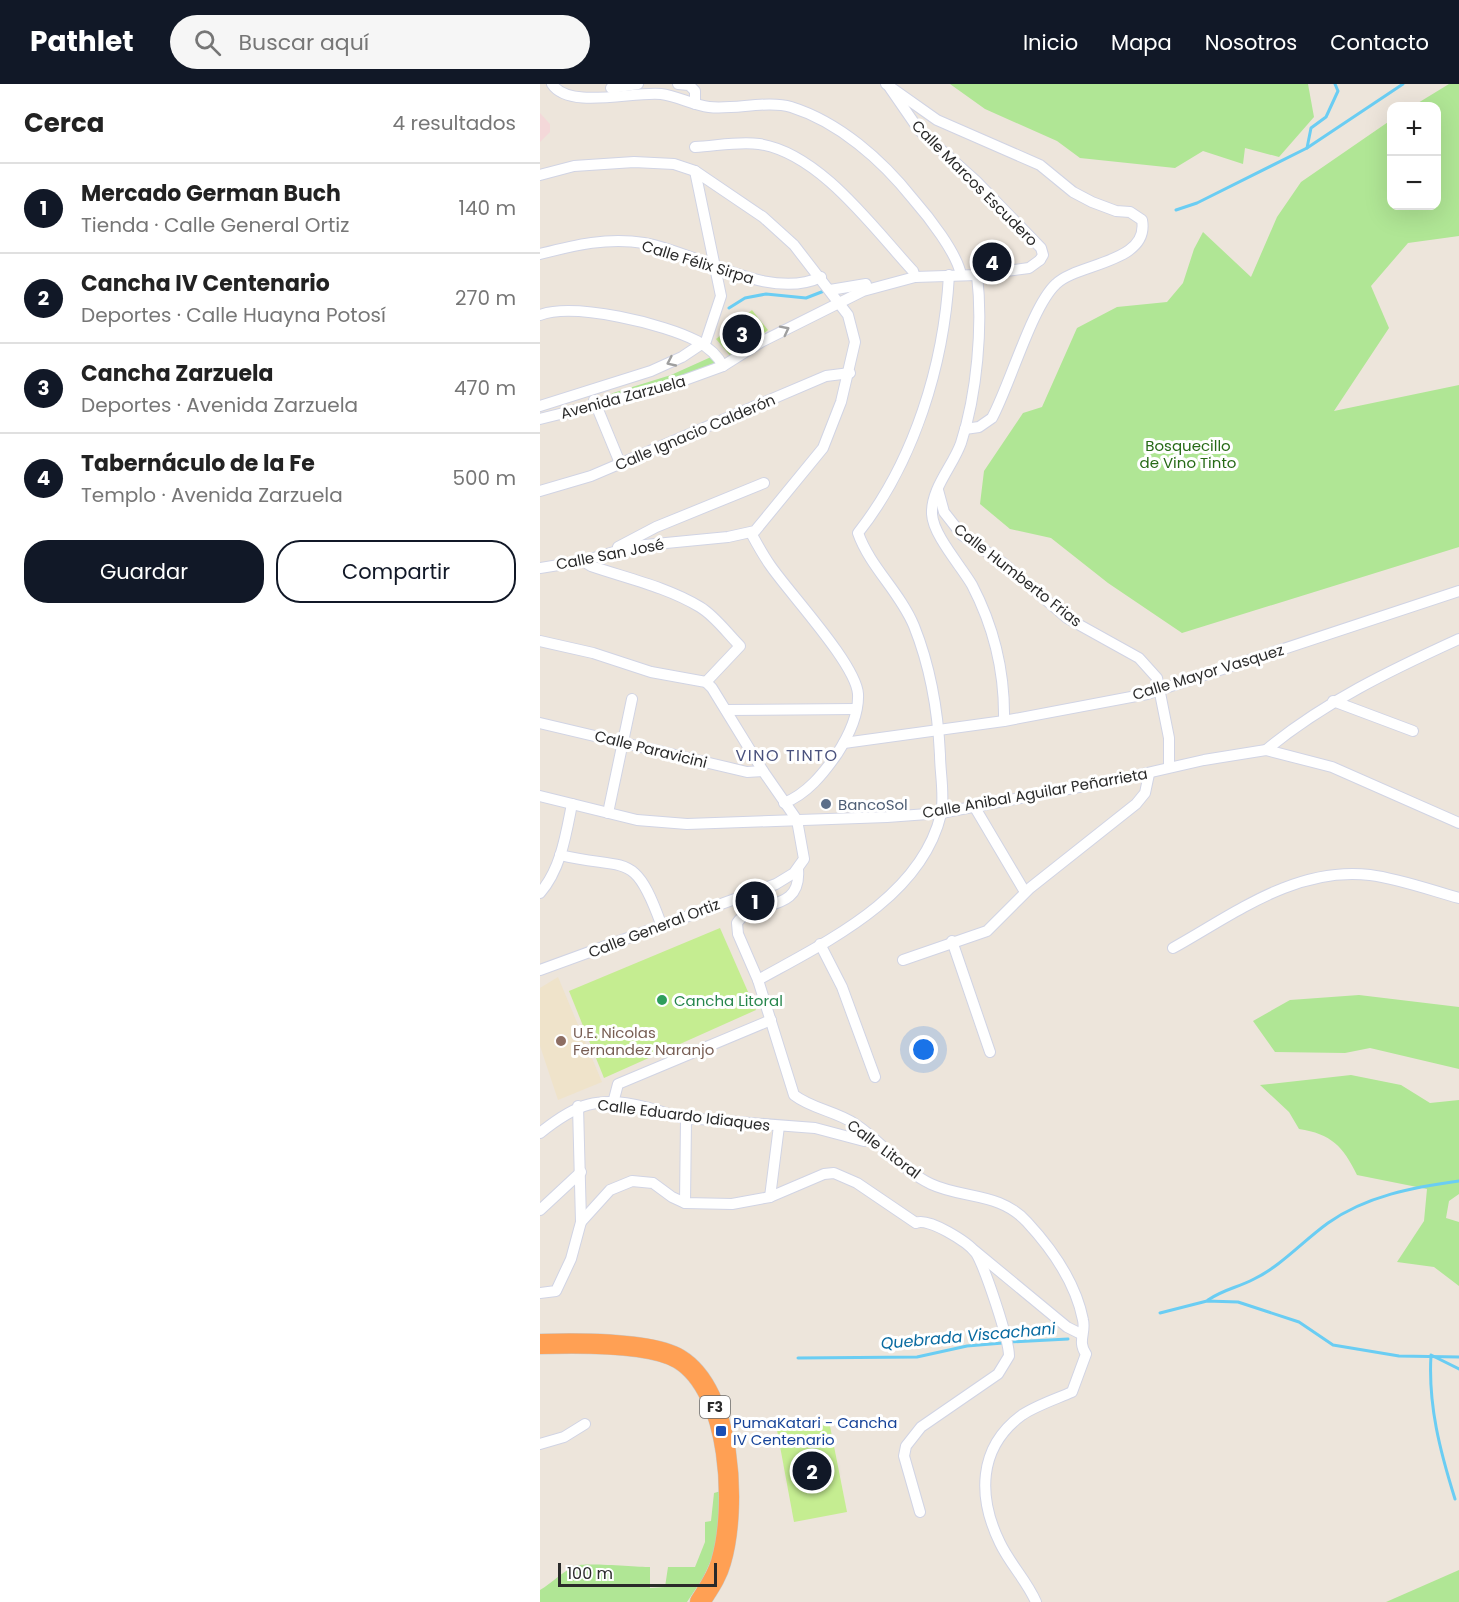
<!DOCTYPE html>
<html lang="es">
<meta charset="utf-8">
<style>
:root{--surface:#fff;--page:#f6f6f6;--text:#222;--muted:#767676;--line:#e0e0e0;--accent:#111827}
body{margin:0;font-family:Poppins,sans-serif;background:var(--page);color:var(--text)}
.controls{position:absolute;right:18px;top:18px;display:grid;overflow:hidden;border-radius:12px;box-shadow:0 6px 24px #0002}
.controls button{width:54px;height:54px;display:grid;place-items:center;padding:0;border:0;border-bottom:2px solid var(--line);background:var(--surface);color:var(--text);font:30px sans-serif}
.scale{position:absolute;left:18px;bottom:15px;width:159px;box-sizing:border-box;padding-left:6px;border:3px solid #2a2a2a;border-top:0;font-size:16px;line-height:21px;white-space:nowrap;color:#2a2a2a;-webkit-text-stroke:4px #fff;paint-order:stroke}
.you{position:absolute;left:384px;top:966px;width:21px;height:21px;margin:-15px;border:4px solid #fff;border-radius:50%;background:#1a73e8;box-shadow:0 0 0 9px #1a73e833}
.badge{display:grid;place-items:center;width:39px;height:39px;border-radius:50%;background:var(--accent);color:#fff;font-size:20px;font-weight:700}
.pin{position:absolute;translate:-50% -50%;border:3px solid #fff;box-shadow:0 2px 6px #0006}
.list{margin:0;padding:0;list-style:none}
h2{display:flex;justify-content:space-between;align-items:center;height:78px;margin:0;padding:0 24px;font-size:26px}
h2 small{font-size:20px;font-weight:400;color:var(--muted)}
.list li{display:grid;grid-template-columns:39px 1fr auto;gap:18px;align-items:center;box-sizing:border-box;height:90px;padding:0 24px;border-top:2px solid var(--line)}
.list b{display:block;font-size:22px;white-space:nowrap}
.list p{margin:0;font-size:20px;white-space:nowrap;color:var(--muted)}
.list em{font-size:20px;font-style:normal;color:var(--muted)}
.actions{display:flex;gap:12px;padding:18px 24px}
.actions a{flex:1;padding:14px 0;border:2px solid var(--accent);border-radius:24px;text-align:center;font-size:21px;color:var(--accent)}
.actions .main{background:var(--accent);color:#fff}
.icon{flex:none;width:33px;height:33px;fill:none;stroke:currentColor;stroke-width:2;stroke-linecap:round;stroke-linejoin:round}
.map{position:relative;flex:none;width:919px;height:1518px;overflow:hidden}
header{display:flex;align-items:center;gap:36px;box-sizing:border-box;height:84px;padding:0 30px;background:var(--accent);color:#fff}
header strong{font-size:28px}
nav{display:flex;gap:33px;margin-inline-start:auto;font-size:21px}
.search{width:420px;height:54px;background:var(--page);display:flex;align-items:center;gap:15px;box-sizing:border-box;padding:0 21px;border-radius:33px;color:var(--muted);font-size:22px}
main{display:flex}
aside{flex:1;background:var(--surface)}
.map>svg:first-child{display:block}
.education{fill:#efe3ca}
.medical{fill:#f4d8d9}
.green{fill:#b0e695}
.pitch{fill:#c5ed91}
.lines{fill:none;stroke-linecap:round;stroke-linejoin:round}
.stream{stroke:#6acdf3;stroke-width:3}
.street-casing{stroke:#d1d4e4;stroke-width:12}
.highway-casing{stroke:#c8c8c8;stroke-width:21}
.street{stroke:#fff;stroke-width:10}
.highway{stroke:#ffa054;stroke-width:20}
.oneway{stroke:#9f9f9f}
.service-dot{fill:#5c6f8a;stroke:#fff;stroke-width:2}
.leisure-dot{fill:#2e9e5b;stroke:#fff;stroke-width:2}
.education-dot{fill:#8d6e63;stroke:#fff;stroke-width:2}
.transit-dot{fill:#1a4fb4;stroke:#fff;stroke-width:2}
.labels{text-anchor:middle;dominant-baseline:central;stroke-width:6;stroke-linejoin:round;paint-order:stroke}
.shield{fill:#fff;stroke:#6a6a6a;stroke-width:1.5}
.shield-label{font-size:14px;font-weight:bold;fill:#2a2a2a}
.street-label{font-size:15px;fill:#2a2a2a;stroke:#fff}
.park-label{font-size:15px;fill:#276a17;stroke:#fff}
.service-label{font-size:15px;fill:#4e5e75;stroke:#fff;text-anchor:start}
.leisure-label{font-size:15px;fill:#27864d;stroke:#fff;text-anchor:start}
.education-label{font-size:15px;fill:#785e54;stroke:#fff;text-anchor:start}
.transit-label{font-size:15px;fill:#164399;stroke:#fff;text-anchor:start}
.neighbourhood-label{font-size:16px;letter-spacing:1.5px;fill:#49517d;stroke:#fff}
.water-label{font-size:16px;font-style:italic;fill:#086aa0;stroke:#fff}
</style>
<header>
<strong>Pathlet</strong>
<div class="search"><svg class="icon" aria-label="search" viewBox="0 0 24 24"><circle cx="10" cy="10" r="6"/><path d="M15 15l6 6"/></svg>Buscar aquí</div>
<nav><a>Inicio</a><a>Mapa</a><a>Nosotros</a><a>Contacto</a></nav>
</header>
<main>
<aside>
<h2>Cerca<small>4 resultados</small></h2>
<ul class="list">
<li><span class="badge">1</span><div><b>Mercado German Buch</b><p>Tienda · Calle General Ortiz</p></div><em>140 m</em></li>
<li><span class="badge">2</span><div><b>Cancha IV Centenario</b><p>Deportes · Calle Huayna Potosí</p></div><em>270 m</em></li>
<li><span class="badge">3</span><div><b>Cancha Zarzuela</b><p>Deportes · Avenida Zarzuela</p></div><em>470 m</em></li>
<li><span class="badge">4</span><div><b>Tabernáculo de la Fe</b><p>Templo · Avenida Zarzuela</p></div><em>500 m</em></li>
</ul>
<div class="actions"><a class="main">Guardar</a><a>Compartir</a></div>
</aside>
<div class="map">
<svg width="919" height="1518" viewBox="0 0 919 1518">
<rect width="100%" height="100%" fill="#ede5db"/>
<polygon class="education" points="18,893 62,998 18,1016 0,962 0,904"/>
<polygon class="medical" points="0,29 10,40 10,48 0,58"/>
<g class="green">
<polygon points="410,0 768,0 774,33 739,73 705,64 703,80 663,67 635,84 540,74 517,57 445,25"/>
<polygon points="909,0 919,0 919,152 868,159 831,202 849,244 794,327 919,301 919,463 642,549 568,499 511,454 470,445 440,420 444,387 483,329 502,323 537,244 577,223 627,218 643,199 654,165 663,148 711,193 737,133 761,98 851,36 852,122 896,122 896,22 873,22"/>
<polygon points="171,273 176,277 176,282 67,318 66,313 73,309 131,291"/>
<polygon points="819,911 919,923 919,985 830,964 805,969 735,968 713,937 750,916"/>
<path d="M811,991l50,10 29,18 29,-3v94l-10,7 -3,17 13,4v64l-25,-19 -37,-5 27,-41 3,-32 -70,-14c-14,-29 -26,-41 -58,-46l-10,-17 -29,-27z"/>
<path d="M181,1407l-2,52 -16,35 -16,24h-147v-12c12,-7 23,-19 35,-24 9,-4 61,1 75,1v21l15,-1 3,-20h27l10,-25v-20l6,-1 3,-28z"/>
<polygon points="919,1486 919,1518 846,1518"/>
</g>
<g class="pitch">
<polygon points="212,226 228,246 192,274 176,255"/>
<polygon points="180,844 216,926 64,994 29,907"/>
<polygon points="289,1337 307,1428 254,1438 237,1346"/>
</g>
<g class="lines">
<g class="stream">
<polyline points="767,64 771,44 786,33 798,7 795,0"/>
<polyline points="636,126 657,119 767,64 863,0"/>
<polyline points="189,224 205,214 226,210 266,214 284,207"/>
<path d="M668,1216c16,-11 29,-12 46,-21 27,-13 49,-38 74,-56 38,-27 86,-36 131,-42"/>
<polyline points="620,1229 667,1217 698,1218 759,1238 793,1261 859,1272 919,1273"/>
<polyline points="470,1258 528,1255"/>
<polyline points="258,1274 377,1273 427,1262 463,1259"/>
<path d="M915,1415c-15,-48 -27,-94 -24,-144l28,14"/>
</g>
<g class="street-casing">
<g id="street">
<path d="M12,0c17,26 81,7 109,10 16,2 32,11 48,13 25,3 59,-7 82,0 48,15 91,53 122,92 15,17 44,54 48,76"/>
<polyline points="138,0 149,1 155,7 155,20"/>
<path d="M346,0l51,36 103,45 33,27 19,10 24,9 14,1 12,8c8,43 -65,43 -86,64 -24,22 -46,101 -64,134l-13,9 -14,2"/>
<polyline points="71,4 98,0"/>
<polyline points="350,4 379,46 436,97 501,164 503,171 500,176"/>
<path d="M155,63c21,-1 44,-6 64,-3 61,9 115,85 154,127l2,6"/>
<polyline points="0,91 34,82 94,78 134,80 155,87 223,133 254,161 308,231 315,258 301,318 283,364 215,447 188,453 95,462 43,477 0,484"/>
<path d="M0,170c35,-9 68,-17 104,-11 53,9 125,59 177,34"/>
<path d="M437,191c6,51 0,119 -16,168 -8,23 -30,45 -29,71 1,21 29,52 40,71 23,44 33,87 32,136"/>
<polyline points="290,206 326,200"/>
<path d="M0,231c34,-13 125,9 157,26 11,6 21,15 26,25"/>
<polyline points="54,316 80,379"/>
<polyline points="0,322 111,287 142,273 166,257 181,212 155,87"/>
<polyline points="0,335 117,306 183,282 221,258 323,207 375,193 437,191 489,184 500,176"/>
<polyline points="398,406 404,428 422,451 463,479 527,534 599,574 617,594 629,654 629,683"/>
<polyline points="0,407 51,392 286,292 310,289"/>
<path d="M211,449c6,11 12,22 19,32 19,28 86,99 88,129 1,21 -10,43 -21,60 -14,20 -30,40 -53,49"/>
<polyline points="78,463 116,443 224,399"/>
<path d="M43,477l8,5c35,12 76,21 109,41 15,9 27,26 40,39l-34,36"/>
<polyline points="0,557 53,569 111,588 166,598 172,604 223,687 257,736 264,775 254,789 236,800 0,886"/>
<polyline points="793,617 873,647"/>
<polyline points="186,626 316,625"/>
<polyline points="0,639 207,688 223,687"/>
<polyline points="304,659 464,637 607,610 919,507"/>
<path d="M726,666c58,-48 125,-80 193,-111"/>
<polyline points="0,712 97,736 147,740 347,733 401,729 581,695 664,676 726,666 792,683 919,739"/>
<polyline points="434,722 485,808"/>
<polyline points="68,729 92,615"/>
<path d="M20,771c67,16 74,-6 101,69"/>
<path d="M258,785c4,46 -45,29 -61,54l1,11 20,46 36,115c18,14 42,16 61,29 27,17 46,46 76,60 32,15 69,8 96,38 25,27 49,62 56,98 3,13 -6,21 3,34l-14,38c-16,7 -35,13 -50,23 -45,33 -44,83 -22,128 10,21 27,38 36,59"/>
<path d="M0,809c21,-24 26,-59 32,-89"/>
<polyline points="412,857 450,968"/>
<polyline points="280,860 302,903 335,993"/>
<path d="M633,864c61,-34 123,-82 197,-73 30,4 60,15 89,23"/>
<polyline points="363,876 447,847 490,804 596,720 605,709 609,690"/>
<path d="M218,896c68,-38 163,-82 183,-166 4,-18 -1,-41 -1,-59 -2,-43 -10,-89 -26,-129 -14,-34 -44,-59 -56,-93 56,-71 86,-168 91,-258"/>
<polyline points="73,1019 78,1000 231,936"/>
<path d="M0,1049c36,-29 58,-38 105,-26 14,3 26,9 41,11l129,10 49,13 7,-4"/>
<polyline points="230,1113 239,1042"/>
<polyline points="145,1119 146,1034"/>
<polyline points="0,1126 41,1088"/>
<path d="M41,1138l29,-32 22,-9 21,2 19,14 13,6 47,1 38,-7 54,-23 10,-1 23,10 59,40c12,-6 52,19 60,30 9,15 33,86 33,103l-11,18 -77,53 -15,19 -2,10 16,56"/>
<polyline points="435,1167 527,1243 541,1250"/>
<polyline points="0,1209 16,1207 31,1175 41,1138 38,1022"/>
<polyline points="0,1360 24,1353 45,1340"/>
</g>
</g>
<g class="highway-casing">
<path id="highway" d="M0,1260c34,-1 111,-2 139,15 53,32 58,149 42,203 -4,15 -13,27 -21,40"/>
</g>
<use href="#street" class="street"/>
<use href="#highway" class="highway"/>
</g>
<defs><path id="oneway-chevron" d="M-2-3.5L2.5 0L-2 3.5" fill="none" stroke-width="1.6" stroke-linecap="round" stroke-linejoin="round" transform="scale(1.5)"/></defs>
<g class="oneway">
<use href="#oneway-chevron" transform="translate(245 246) rotate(-27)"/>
<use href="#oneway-chevron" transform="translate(131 278) rotate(155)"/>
</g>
<circle class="service-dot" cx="286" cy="720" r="6"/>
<circle class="leisure-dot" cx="122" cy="916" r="6"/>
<circle class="education-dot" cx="21" cy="957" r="6"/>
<rect class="transit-dot" x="175" y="1341" width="12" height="12" rx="3"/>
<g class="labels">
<rect class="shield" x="160" y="1312" width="30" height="22" rx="4.5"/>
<g class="shield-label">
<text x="175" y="1323">F3</text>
</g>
<g class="street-label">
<text transform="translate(435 99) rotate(45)">Calle Marcos Escudero</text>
<text transform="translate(158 178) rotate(17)">Calle Félix Sirpa</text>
<text transform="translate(83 313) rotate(-15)">Avenida Zarzuela</text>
<text transform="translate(155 348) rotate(-23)">Calle Ignacio Calderón</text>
<text transform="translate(70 470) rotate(-11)">Calle San José</text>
<text transform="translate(478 491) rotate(38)">Calle Humberto Frias</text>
<text transform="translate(668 588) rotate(-17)">Calle Mayor Vasquez</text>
<text transform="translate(111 665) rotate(14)">Calle Paravicini</text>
<text transform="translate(495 709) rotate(-10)">Calle Anibal Aguilar Peñarrieta</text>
<text transform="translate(114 844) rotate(-21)">Calle General Ortiz</text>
<text transform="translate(144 1031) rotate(7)">Calle Eduardo Idiaques</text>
<text transform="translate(344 1065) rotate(37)">Calle Litoral</text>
</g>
<g class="park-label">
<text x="648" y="361">Bosquecillo<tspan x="648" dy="17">de Vino Tinto</tspan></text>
</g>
<g class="service-label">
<text x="298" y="720">BancoSol</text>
</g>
<g class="leisure-label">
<text x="134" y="916">Cancha Litoral</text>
</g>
<g class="education-label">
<text x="33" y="948">U.E. Nicolas<tspan x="33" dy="17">Fernandez Naranjo</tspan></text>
</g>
<g class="transit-label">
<text x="193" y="1338">PumaKatari - Cancha<tspan x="193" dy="17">IV Centenario</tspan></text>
</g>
<g class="neighbourhood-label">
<text x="247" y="671">VINO TINTO</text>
</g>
<g class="water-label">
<text transform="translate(428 1252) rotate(-5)">Quebrada Viscachani</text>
</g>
</g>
</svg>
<div class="controls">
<button>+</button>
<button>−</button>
</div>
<div class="scale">100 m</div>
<div class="you"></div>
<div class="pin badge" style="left:215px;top:817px">1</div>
<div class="pin badge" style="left:272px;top:1387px">2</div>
<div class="pin badge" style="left:202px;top:250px">3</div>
<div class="pin badge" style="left:452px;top:178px">4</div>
</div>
</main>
